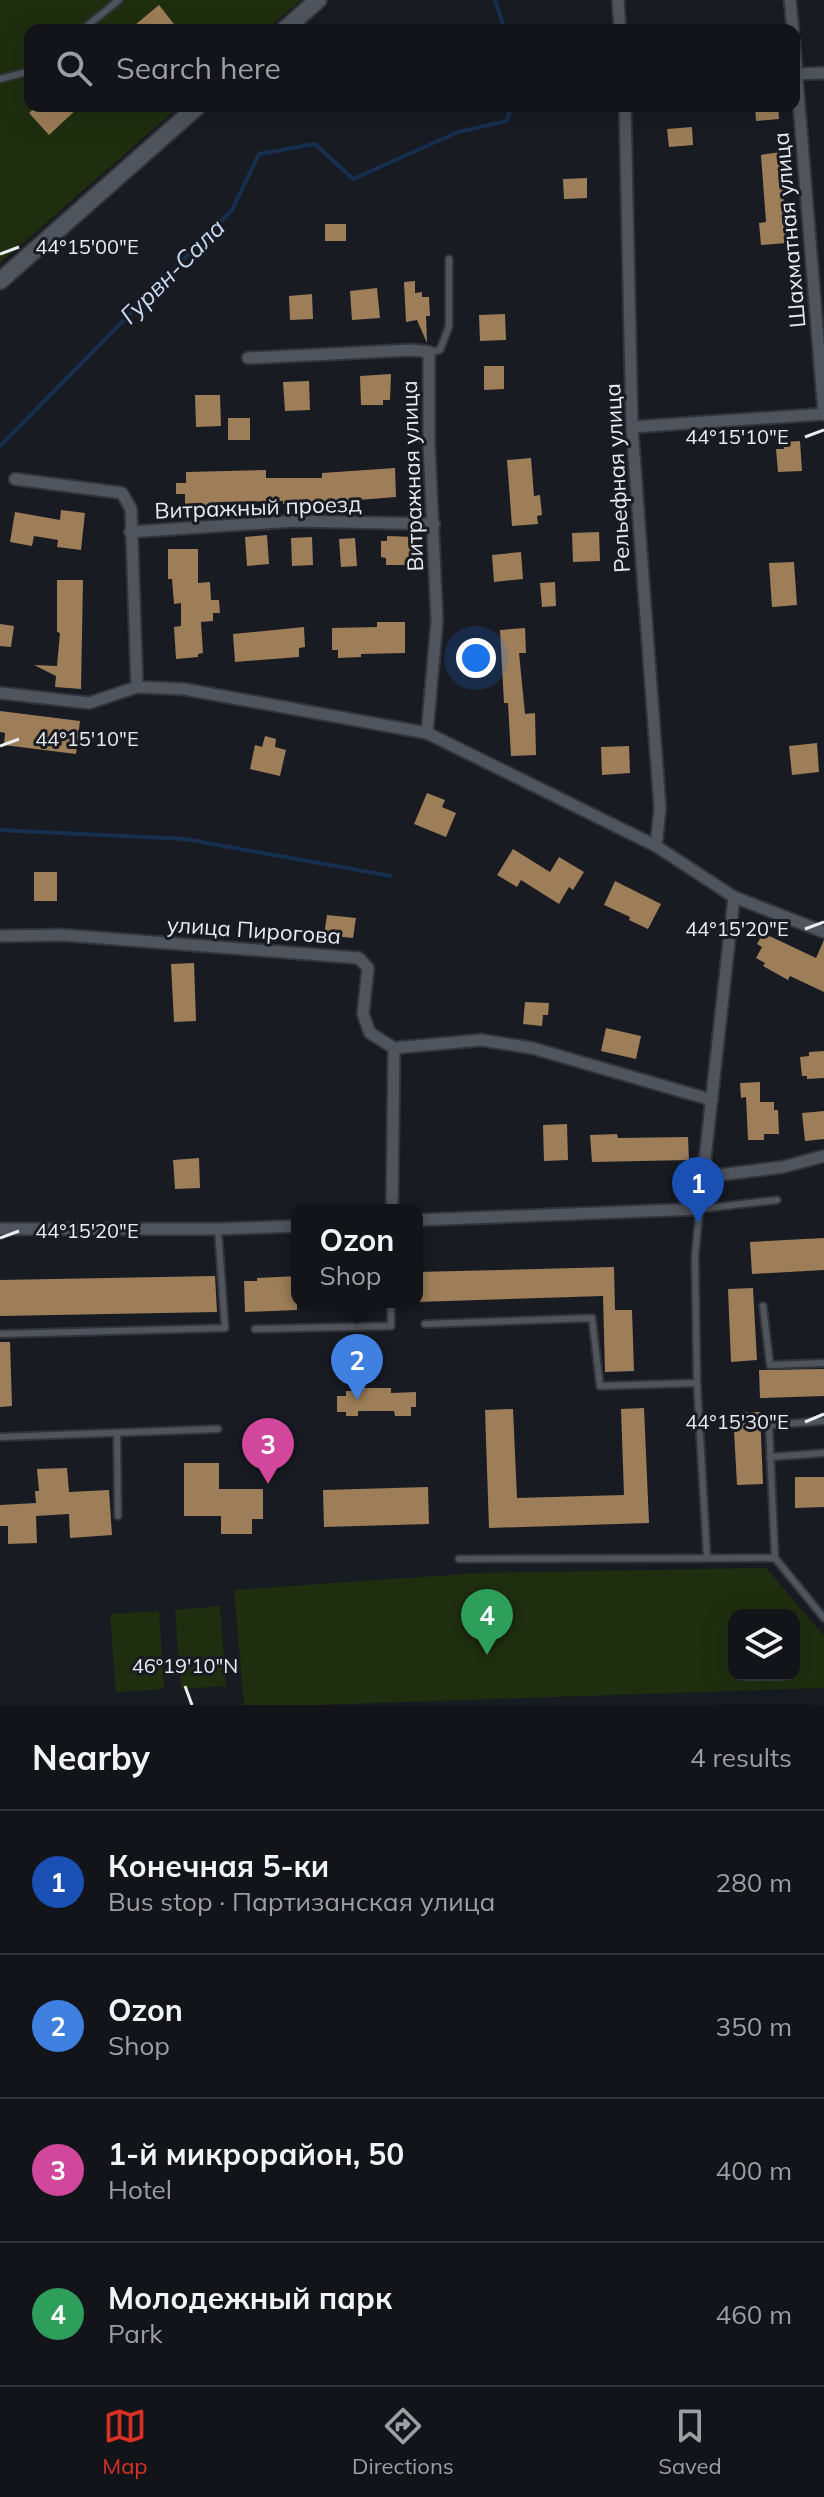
<!DOCTYPE html>
<meta charset="utf-8">
<style>
:root{--surface:#12141a;--page:#1b1d23;--text:#f1f3f6;--muted:#9c9ea2;--line:#313339;--accent:#d93025}
body{margin:0;font-family:Mulish,sans-serif;background:var(--page);color:var(--text)}
.controls{position:absolute;right:24px;bottom:24px;display:grid;overflow:hidden;border-radius:16px;box-shadow:0 8px 32px #0002}
.controls button{width:72px;height:72px;display:grid;place-items:center;padding:0;border:0;border-bottom:2px solid var(--line);background:var(--surface);color:var(--text);font:40px sans-serif}
.you{position:absolute;left:476px;top:658px;width:28px;height:28px;margin:-20px;border:6px solid #fff;border-radius:50%;background:#1a73e8;box-shadow:0 0 0 12px #1a73e833}
.badge{display:grid;place-items:center;width:52px;height:52px;border-radius:50%;background:var(--accent);color:#fff;font-size:26px;font-weight:700}
.pin{position:absolute;translate:-50% -66px;filter:drop-shadow(0 2px 4px #0008)}
.pin::after{content:'';position:absolute;top:42px;width:28px;height:24px;background:inherit;clip-path:polygon(0 0,100% 0,50% 100%)}
.popup{position:absolute;left:291px;top:1204px;width:132px;height:104px;box-sizing:border-box;display:grid;place-content:center;border-radius:16px;background:var(--surface);filter:drop-shadow(0 2px 6px #0005);font-size:26px;white-space:nowrap;color:var(--muted)}
.popup b{font-size:30px;color:var(--text)}
.popup::after{content:'';position:absolute;left:50%;top:100%;margin-left:-16px;border:16px solid transparent;border-top-color:var(--surface)}
.list{margin:0;padding:0;list-style:none}
h2{display:flex;justify-content:space-between;align-items:center;height:104px;margin:0;padding:0 32px;font-size:34px}
h2 small{font-size:26px;font-weight:400;color:var(--muted)}
.list li{display:grid;grid-template-columns:52px 1fr auto;gap:24px;align-items:center;box-sizing:border-box;height:144px;padding:0 32px;border-top:2px solid var(--line)}
.list b{display:block;font-size:30px;white-space:nowrap}
.list p{margin:0;font-size:26px;white-space:nowrap;color:var(--muted)}
.list em{font-size:26px;font-style:normal;color:var(--muted)}
.icon{flex:none;width:44px;height:44px;fill:none;stroke:currentColor;stroke-width:2;stroke-linecap:round;stroke-linejoin:round}
.map{position:relative;flex:none;width:824px;height:1705px;overflow:hidden}
.search{position:absolute;background:var(--surface);box-shadow:0 8px 32px #0002;left:24px;right:24px;top:24px;height:88px;display:flex;align-items:center;gap:20px;box-sizing:border-box;padding:0 28px;border-radius:16px;color:var(--muted);font-size:30px}
.sheet{height:680px;background:var(--surface)}
nav{display:flex;justify-content:space-around;align-items:center;box-sizing:border-box;height:112px;border-top:2px solid var(--line);background:var(--surface);font-size:22px;color:var(--muted)}
nav a{display:grid;justify-items:center;gap:4px}
nav .on{color:var(--accent)}
.map>svg:first-child{display:block}
.green{fill:#1f2e0f;fill-rule:evenodd}
.lines{fill:none;stroke-linecap:round;stroke-linejoin:round}
.stream{stroke:#172f4f;stroke-width:4}
.building{fill:#9d7e58}
.service-casing{stroke:#323439;stroke-width:10}
.minor-casing{stroke:#323439;stroke-width:15}
.secondary-casing{stroke:#323439;stroke-width:20}
.service{stroke:#50545c;stroke-width:6}
.minor{stroke:#50545c;stroke-width:11}
.secondary{stroke:#50545c;stroke-width:16}
.ticks{fill:none;stroke:#e9ecf0;stroke-width:3}
.labels{text-anchor:middle;dominant-baseline:central;stroke-width:6;stroke-linejoin:round;paint-order:stroke}
.street-label{font-size:22px;fill:#e9ecf0;stroke:#181b22}
.water-label{font-size:24px;font-style:italic;fill:#c9dbf3;stroke:#181b22}
.ticks-label{font-size:20px;text-anchor:middle;fill:#e9ecf0;stroke:#181b22;stroke-width:6;stroke-linejoin:round;paint-order:stroke}
</style>
<div class="map">
<svg width="824" height="1705" viewBox="0 0 824 1705">
<rect width="100%" height="100%" fill="#181b22"/>
<g class="green">
<polygon points="0,0 301,0 266,30 30,30 30,106 180,106 0,263"/>
<path d="M766,1568l58,68v52l-511,17h-69l-10,-115 245,-17zM794,1615v60h-60v-60z"/>
<polygon points="220,1606 226,1686 181,1689 175,1610"/>
<polygon points="159,1611 164,1689 116,1692 110,1614"/>
</g>
<g class="lines">
<g class="stream">
<polyline points="495,0 505,30"/>
<polyline points="0,446 232,210 259,154 315,144 353,179 458,132 507,121 511,106"/>
<polyline points="0,830 185,839 391,876"/>
</g>
</g>
<g class="building">
<polygon points="159,5 174,24 166,30 129,30"/>
<polygon points="37,106 80,106 49,135 29,113"/>
<polygon points="755,106 778,106 779,119 756,121"/>
<polygon points="692,127 693,145 669,147 667,129"/>
<polygon points="780,152 787,243 761,245 759,223 766,222 761,155"/>
<polygon points="587,178 587,198 564,199 563,179"/>
<rect x="325" y="224" width="21" height="17"/>
<polygon points="415,281 415,293 422,292 422,297 429,297 430,316 426,316 427,343 417,320 406,322 404,282"/>
<polygon points="377,288 380,318 352,320 350,291"/>
<polygon points="312,294 313,319 290,320 289,296"/>
<polygon points="505,314 506,340 480,341 479,315"/>
<polygon points="484,366 504,366 504,389 484,390"/>
<polygon points="391,374 390,400 383,400 383,405 361,405 360,376"/>
<polygon points="309,381 310,410 285,411 283,382"/>
<polygon points="195,395 220,395 221,426 196,427"/>
<rect x="228" y="418" width="22" height="22"/>
<polygon points="800,441 802,471 778,472 776,449 784,449 783,442"/>
<polygon points="531,458 534,496 540,495 542,515 537,516 538,524 512,526 507,460"/>
<polygon points="395,468 396,497 308,504 283,504 283,501 219,502 219,507 185,507 185,494 176,494 176,483 186,483 186,472 266,470 266,478 322,478 322,473"/>
<polygon points="61,510 85,513 81,550 57,547 58,540 34,536 32,546 10,542 15,512 60,520"/>
<polygon points="599,532 600,561 573,562 572,533"/>
<polygon points="267,535 269,564 247,566 245,537"/>
<polygon points="387,536 415,537 414,565 386,565 386,558 381,557 381,541 387,541"/>
<polygon points="312,537 313,565 292,566 291,538"/>
<polygon points="355,538 357,566 341,567 339,539"/>
<polygon points="168,549 198,549 198,583 210,582 211,600 219,600 220,613 213,613 213,621 201,622 203,653 198,654 198,657 176,659 174,627 181,626 181,603 174,604 172,579 168,579"/>
<polygon points="521,552 523,579 494,582 492,555"/>
<polygon points="794,562 797,605 772,607 769,563"/>
<polygon points="57,580 83,580 81,689 55,687 56,676 34,665 57,666 60,633 57,632"/>
<polygon points="555,582 556,606 542,607 540,583"/>
<polygon points="377,622 405,622 405,653 361,654 361,657 338,658 338,650 332,650 332,628 377,627"/>
<polygon points="0,624 14,626 11,647 0,646"/>
<polygon points="304,627 305,647 299,648 299,657 235,662 233,634"/>
<polygon points="525,628 526,653 519,653 525,714 535,713 536,755 511,756 508,703 504,703 500,630"/>
<polygon points="0,711 80,721 76,754 4,745 5,733 0,732"/>
<polygon points="265,736 276,739 275,747 286,750 280,776 250,769 255,745 262,747"/>
<polygon points="817,743 819,772 792,775 789,746"/>
<polygon points="629,746 630,773 602,775 601,747"/>
<polygon points="427,793 445,800 442,807 456,813 446,837 414,824"/>
<polygon points="513,849 550,872 559,857 584,872 573,890 569,887 559,904 521,880 517,887 497,875"/>
<rect x="34" y="872" width="23" height="29"/>
<polygon points="615,881 661,904 648,929 629,920 630,917 604,905"/>
<polygon points="327,915 356,918 353,938 324,935"/>
<polygon points="763,933 816,958 824,940 824,992 790,976 788,980 763,966 765,963 756,958 762,947 757,944"/>
<polygon points="194,963 196,1021 174,1022 171,964"/>
<polygon points="525,1002 549,1003 548,1015 543,1015 542,1026 523,1024"/>
<polygon points="606,1028 641,1036 636,1059 601,1051"/>
<polygon points="824,1051 824,1078 807,1079 807,1076 802,1076 800,1057 809,1056 809,1052"/>
<polygon points="760,1082 760,1102 774,1102 774,1110 778,1110 779,1134 764,1134 764,1140 748,1140 746,1097 741,1098 740,1083"/>
<polygon points="824,1111 824,1139 805,1141 802,1113"/>
<polygon points="567,1124 568,1160 544,1161 543,1125"/>
<polygon points="617,1134 618,1138 688,1137 689,1160 592,1162 590,1135"/>
<polygon points="199,1158 200,1188 175,1189 173,1160"/>
<polygon points="824,1238 824,1270 752,1274 750,1242"/>
<polygon points="614,1267 615,1310 632,1310 634,1371 605,1372 603,1296 417,1302 417,1272"/>
<polygon points="215,1276 217,1312 0,1316 0,1280"/>
<polygon points="297,1276 297,1310 245,1312 244,1281 257,1281 257,1278"/>
<polygon points="753,1288 757,1360 731,1362 728,1289"/>
<polygon points="0,1342 10,1342 12,1406 0,1407"/>
<polygon points="824,1369 824,1396 760,1398 759,1370"/>
<polygon points="363,1388 391,1388 391,1393 416,1392 416,1407 411,1407 411,1416 395,1416 394,1411 358,1411 358,1416 346,1416 346,1412 337,1412 337,1396 346,1396 346,1391 363,1391"/>
<polygon points="644,1408 649,1523 489,1528 485,1410 513,1409 517,1498 624,1495 621,1409"/>
<polygon points="760,1412 763,1484 737,1485 733,1413"/>
<polygon points="184,1463 219,1463 219,1489 263,1489 263,1519 252,1519 252,1534 221,1534 221,1516 184,1516"/>
<polygon points="67,1468 69,1492 109,1490 112,1535 70,1538 69,1514 36,1516 37,1543 8,1544 8,1526 0,1526 0,1505 36,1503 35,1491 39,1491 37,1469"/>
<polygon points="795,1477 824,1477 824,1507 795,1508"/>
<polygon points="428,1487 429,1524 324,1527 323,1490"/>
</g>
<g class="lines">
<g class="service-casing">
<g id="service">
<polyline points="82,30 119,0"/>
<polyline points="0,79 30,71"/>
<polyline points="429,352 440,350 449,326 449,259"/>
<polyline points="703,1177 695,1256 697,1383 707,1557"/>
<polyline points="699,1209 777,1200"/>
<polyline points="763,1306 770,1365 824,1363"/>
<polyline points="425,1324 592,1318 600,1386 697,1383"/>
<polyline points="255,1329 391,1326 391,1302"/>
<polyline points="0,1334 225,1328 218,1229"/>
<polyline points="824,1421 769,1425 775,1558 824,1618"/>
<polyline points="117,1434 118,1516"/>
<polyline points="0,1437 218,1429"/>
<polyline points="770,1457 824,1453"/>
<polyline points="459,1559 775,1558"/>
</g>
</g>
<g class="minor-casing">
<g id="minor">
<polyline points="618,0 620,30"/>
<polyline points="790,0 793,30"/>
<polyline points="794,42 824,415"/>
<polyline points="794,74 824,73"/>
<polyline points="625,106 632,427 660,808 656,846"/>
<polyline points="248,358 412,350 429,352 429,444 437,620 427,733"/>
<polyline points="632,427 824,414"/>
<polyline points="15,479 122,493 131,509 137,687"/>
<polyline points="130,532 295,521 434,524"/>
<polyline points="0,693 89,703 137,687 184,689 427,733 656,846 734,897 824,932"/>
<polyline points="734,897 703,1177 783,1167 824,1156"/>
<polyline points="0,936 63,935 359,958 368,968 363,1014 370,1033 394,1048 481,1040 532,1048 712,1100"/>
<polyline points="392,1210 394,1048"/>
<polyline points="417,1220 699,1209"/>
<polyline points="0,1229 218,1229 297,1226"/>
</g>
</g>
<g class="secondary-casing">
<g id="secondary">
<polyline points="284,30 318,0"/>
<polyline points="0,281 198,106"/>
</g>
</g>
<use href="#service" class="service"/>
<use href="#minor" class="minor"/>
<use href="#secondary" class="secondary"/>
</g>
<path class="ticks" d="M0,254l19,-7M805,437l19,-7M0,746l19,-7M805,929l19,-7M0,1238l19,-7M805,1422l19,-8M185,1686l7,19"/>
<g class="labels">
<g class="street-label">
<text transform="translate(789 230) rotate(-95)">Шахматная улица</text>
<text transform="translate(412 476) rotate(-92)">Витражная улица</text>
<text transform="translate(617 478) rotate(-93)">Рельефная улица</text>
<text transform="translate(258 507) rotate(-2)">Витражный проезд</text>
<text transform="translate(254 930) rotate(4)">улица Пирогова</text>
</g>
<g class="water-label">
<text transform="translate(172 271) rotate(-45)">Гурвн-Сала</text>
</g>
</g>
<g class="ticks-label">
<text x="87" y="254">44°15'00"E</text>
<text x="737" y="444">44°15'10"E</text>
<text x="87" y="746">44°15'10"E</text>
<text x="737" y="936">44°15'20"E</text>
<text x="87" y="1238">44°15'20"E</text>
<text x="737" y="1429">44°15'30"E</text>
<text x="185" y="1673">46°19'10"N</text>
</g>
</svg>
<div class="controls">
<button><svg class="icon" aria-label="layers" viewBox="0 0 24 24"><path d="M12 4l9 5-9 5-9-5zM3 14l9 5 9-5"/></svg></button>
</div>
<div class="you"></div>
<div class="pin badge" style="left:698px;top:1223px;background:#1a4fb4">1</div>
<div class="pin badge" style="left:357px;top:1400px;background:#3f7fe0">2</div>
<div class="popup"><b>Ozon</b>Shop</div>
<div class="pin badge" style="left:268px;top:1484px;background:#d1479c">3</div>
<div class="pin badge" style="left:487px;top:1655px;background:#2e9e5b">4</div>
<div class="search"><svg class="icon" aria-label="search" viewBox="0 0 24 24"><circle cx="10" cy="10" r="6"/><path d="M15 15l6 6"/></svg>Search here</div>
</div>
<section class="sheet">
<h2>Nearby<small>4 results</small></h2>
<ul class="list">
<li><span class="badge" style="background:#1a4fb4">1</span><div><b>Конечная 5-ки</b><p>Bus stop · Партизанская улица</p></div><em>280 m</em></li>
<li><span class="badge" style="background:#3f7fe0">2</span><div><b>Ozon</b><p>Shop</p></div><em>350 m</em></li>
<li><span class="badge" style="background:#d1479c">3</span><div><b>1-й микрорайон, 50</b><p>Hotel</p></div><em>400 m</em></li>
<li><span class="badge" style="background:#2e9e5b">4</span><div><b>Молодежный парк</b><p>Park</p></div><em>460 m</em></li>
</ul>
</section>
<nav>
<a class="on"><svg class="icon" aria-label="map" viewBox="0 0 24 24"><path d="M3 6l6-2 6 2 6-2v14l-6 2-6-2-6 2zM9 4v14M15 6v14"/></svg>Map</a>
<a><svg class="icon" aria-label="directions" viewBox="0 0 24 24"><path d="M12 3l9 9-9 9-9-9zM9 14v-3h6M13 9l2 2-2 2"/></svg>Directions</a>
<a><svg class="icon" aria-label="saved" viewBox="0 0 24 24"><path d="M7 4h10v16l-5-4-5 4z"/></svg>Saved</a>
</nav>
